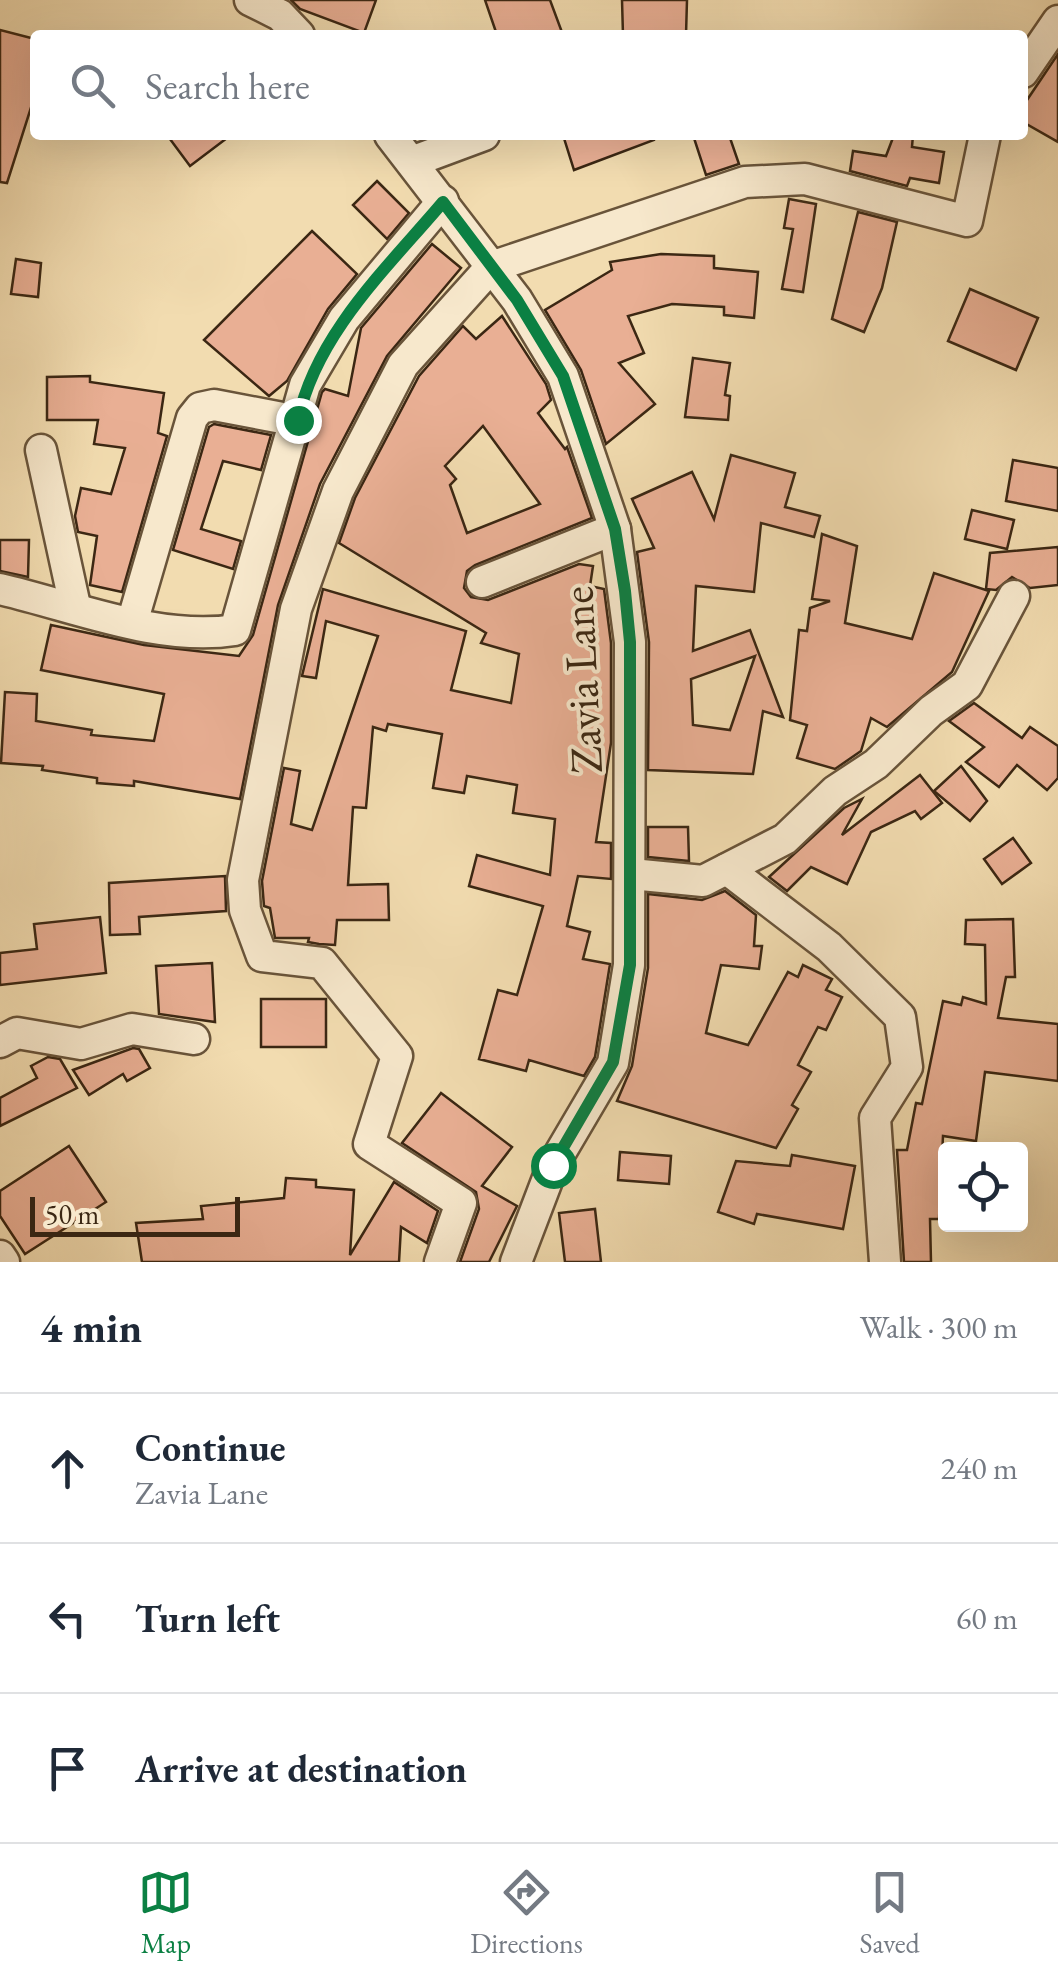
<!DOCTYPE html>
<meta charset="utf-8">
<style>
:root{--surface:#fff;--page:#f2f2f3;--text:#1f2937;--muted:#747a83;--line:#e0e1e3;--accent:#0b8043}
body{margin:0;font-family:"EB Garamond",serif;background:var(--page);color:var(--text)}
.controls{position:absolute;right:30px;bottom:30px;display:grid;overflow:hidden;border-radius:10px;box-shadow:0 10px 40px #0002}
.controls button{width:90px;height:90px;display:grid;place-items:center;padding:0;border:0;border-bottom:2px solid var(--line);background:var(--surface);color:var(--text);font:50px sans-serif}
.scale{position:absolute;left:30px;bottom:25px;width:210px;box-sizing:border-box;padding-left:10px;border:5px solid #3b2713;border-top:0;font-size:28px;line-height:35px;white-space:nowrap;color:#3b2713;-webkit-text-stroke:8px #f7e8cc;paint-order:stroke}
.stop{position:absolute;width:30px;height:30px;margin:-22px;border:8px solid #0b8043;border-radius:50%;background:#fff}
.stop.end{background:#0b8043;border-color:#fff;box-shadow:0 2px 10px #0008}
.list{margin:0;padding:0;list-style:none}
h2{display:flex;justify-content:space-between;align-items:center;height:130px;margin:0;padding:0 40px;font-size:42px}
h2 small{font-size:32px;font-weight:400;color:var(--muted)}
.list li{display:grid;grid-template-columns:65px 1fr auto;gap:30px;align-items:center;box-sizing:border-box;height:150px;padding:0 40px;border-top:2px solid var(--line)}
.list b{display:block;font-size:38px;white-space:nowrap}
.list p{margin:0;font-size:32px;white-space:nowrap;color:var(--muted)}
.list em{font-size:32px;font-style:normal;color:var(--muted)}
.icon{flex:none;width:55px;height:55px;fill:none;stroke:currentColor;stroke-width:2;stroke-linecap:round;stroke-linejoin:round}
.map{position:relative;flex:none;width:1058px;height:1262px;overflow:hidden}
.search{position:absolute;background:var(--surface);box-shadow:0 10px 40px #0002;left:30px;right:30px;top:30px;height:110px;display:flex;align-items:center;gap:25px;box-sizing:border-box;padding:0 35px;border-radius:10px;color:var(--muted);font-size:38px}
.sheet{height:580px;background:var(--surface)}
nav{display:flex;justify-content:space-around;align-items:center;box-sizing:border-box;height:140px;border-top:2px solid var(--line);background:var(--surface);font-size:28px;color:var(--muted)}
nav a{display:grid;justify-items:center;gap:5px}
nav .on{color:var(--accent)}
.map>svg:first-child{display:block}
.building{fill:#e9af94;stroke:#3b2713;stroke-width:2.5;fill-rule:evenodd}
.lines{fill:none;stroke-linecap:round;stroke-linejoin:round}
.street-casing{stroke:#69543a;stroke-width:35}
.street{stroke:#f7e8cc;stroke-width:30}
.route{stroke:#0b8043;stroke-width:12}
.labels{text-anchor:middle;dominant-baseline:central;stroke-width:8;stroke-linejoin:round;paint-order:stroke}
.street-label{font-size:45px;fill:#3b2713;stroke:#f7e8cc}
</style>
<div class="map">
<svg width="1058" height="1262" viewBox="0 0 1058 1262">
<rect width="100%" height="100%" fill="#f2dcb0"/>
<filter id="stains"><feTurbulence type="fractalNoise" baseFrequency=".002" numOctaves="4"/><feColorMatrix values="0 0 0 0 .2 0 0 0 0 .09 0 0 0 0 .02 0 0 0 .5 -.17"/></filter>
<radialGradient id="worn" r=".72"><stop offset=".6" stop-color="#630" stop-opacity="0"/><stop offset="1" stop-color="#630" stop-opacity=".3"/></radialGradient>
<g class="building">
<polygon points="291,0 376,0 364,33 300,9"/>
<polygon points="485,0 550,0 563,35 497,35"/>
<polygon points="622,0 687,0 686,35 623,35"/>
<polygon points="0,30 35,39 35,95 7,183 0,182"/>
<polygon points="1058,54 1058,142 1023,122 1023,106"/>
<polygon points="167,135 231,135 190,166"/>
<polygon points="563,135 654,135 654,140 574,170"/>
<polygon points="693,135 729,135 739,164 706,175"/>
<polygon points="894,135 913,135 912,147 944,152 939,183 910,178 907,186 850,171 853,151 886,156"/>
<polygon points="377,181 409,213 387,239 353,205"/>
<polygon points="789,199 816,204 803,292 782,289 793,229 784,228"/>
<polygon points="858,212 897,222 882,288 864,332 832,319"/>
<polygon points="312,231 357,274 328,309 287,381 269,396 204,340"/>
<polygon points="432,244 461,268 387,356 320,484 278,605 240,799 134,781 134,786 97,783 97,778 42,770 43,766 1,763 5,692 37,694 36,721 92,730 91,735 154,741 164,694 41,670 51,625 144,645 239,656 253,635 322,392 325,389 348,396 361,328"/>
<polygon points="661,254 714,256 714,268 758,272 754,318 724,315 724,307 672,304 628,316 644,353 619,363 655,404 606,444 581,370 545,310 612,270 610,262"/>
<polygon points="16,259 41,263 38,297 11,294"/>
<polygon points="970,289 1038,318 1016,370 948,341"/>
<path d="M502,316l44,68 5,16 -13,13 27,36 2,-2 25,71 -117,47 -8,6 -3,17 7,9 17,3 91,-36 14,2 -3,20 14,3 7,54v100l-15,99 15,1v36l-33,-3 -11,50 23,6 -7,27 27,5 -15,93 -11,19 -55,-16 -3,11 -47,-12 19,-69 19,5 26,-89 -74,-20 8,-31 73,20 5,-56 -42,-6 4,-28 -50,-9 -3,17 -31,-5 9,-54 -54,-10 -2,7 -13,-4 -7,81 -13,-1 -5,78 40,-1 1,36h-52l-2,25 -16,-1 -11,-2 1,-4h-34l-5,-30 -6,-2 -2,-25 22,-113 16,3 -9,53 21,6 66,-194 -52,-15 -10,57 -14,-2 21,-87 143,42 -15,59 60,13 8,-49 -38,-11 5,-10 -147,-90 16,-45 64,-122 44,-50 13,13zM483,426l57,78 -73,29 -17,-48 6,-6 -11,-13z"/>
<polygon points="693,358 730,363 725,395 730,396 728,420 685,417"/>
<polygon points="90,376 90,382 164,393 158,433 167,436 122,592 90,585 97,536 78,532 75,516 81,488 111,494 125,448 94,444 98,420 47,420 47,377"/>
<polygon points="214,424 271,435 261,470 223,461 201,529 241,541 233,569 173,550 209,427"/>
<path d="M731,455l64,18 -10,34 35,9 -6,21 -53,-14 -7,69 -58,-6 -3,65 57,-21 33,87 -20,-6 -10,63 -105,-4 1,-128 -12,-90 17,-4 -22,-49 60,-27 22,47zM755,656l-25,74 -37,-5 -2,-46z"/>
<polygon points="1013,460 1058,468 1058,511 1006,501"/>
<polygon points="972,510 1014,520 1007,549 965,539"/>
<polygon points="822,534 857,546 845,623 912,639 934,573 989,591 952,672 887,727 871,718 861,751 835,769 797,758 807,725 790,720 799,630 807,631 810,608 830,601 812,599"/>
<polygon points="0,540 29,540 28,577 0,571"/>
<polygon points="1058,547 1058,585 1030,588 1012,577 996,590 986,589 990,553"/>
<polygon points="974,703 1022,738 1030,727 1058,746 1058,778 1047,790 1017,765 999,787 966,762 984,747 949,721"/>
<polygon points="961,766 987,801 970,821 934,791"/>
<polygon points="920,775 942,803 921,819 915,811 871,832 847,884 811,867 787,891 769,877 844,808 862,799 842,835"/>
<polygon points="648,827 688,827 689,861 648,857"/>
<polygon points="1013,838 1031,863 1002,884 984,859"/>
<polygon points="225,876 226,911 139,917 140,934 110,935 109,883"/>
<polygon points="725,891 756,915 754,946 762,946 759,969 721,965 706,1033 748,1045 788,972 798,977 803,965 832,979 826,990 842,997 826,1030 818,1027 798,1065 811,1072 792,1105 798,1109 776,1148 617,1101 632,1066 648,968 648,894 702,900"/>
<polygon points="100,917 106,973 0,985 0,953 37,949 34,924"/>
<polygon points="1013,919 1015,977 1006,977 998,1018 1058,1024 1058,1081 985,1072 976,1141 943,1136 939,1219 930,1219 931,1262 904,1262 897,1150 907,1150 916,1103 922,1104 943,1001 961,1005 963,997 986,1004 985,945 965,944 966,920"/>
<polygon points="212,963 215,1022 159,1014 156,966"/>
<rect x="261" y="999" width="65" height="48"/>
<polygon points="133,1048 139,1049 150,1068 127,1081 123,1074 89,1095 73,1070"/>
<polygon points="48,1057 60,1059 77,1088 0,1126 0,1098 37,1078 31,1066"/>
<polygon points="441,1093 512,1147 482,1186 517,1206 489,1262 460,1262 479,1209 476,1192 402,1143"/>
<polygon points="69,1146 106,1202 25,1254 0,1216 0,1191"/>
<polygon points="620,1152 671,1156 669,1184 618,1180"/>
<polygon points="792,1155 855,1166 843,1229 757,1214 754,1224 718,1212 736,1161 790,1166"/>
<polygon points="286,1178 316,1180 316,1187 354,1190 350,1255 394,1182 438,1211 427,1243 401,1227 399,1262 142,1262 136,1223 203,1219 201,1206 284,1198"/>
<polygon points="595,1209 601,1262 565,1262 559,1213"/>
</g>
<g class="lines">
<g class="street-casing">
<g id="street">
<polyline points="250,0 280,15 299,35"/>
<polyline points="1023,72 1058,21"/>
<polyline points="390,135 517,300 563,376 615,529 630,642 629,965 613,1063 553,1165 516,1262"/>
<polyline points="414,161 484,135"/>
<polyline points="41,450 75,606"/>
<polyline points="482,582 615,529"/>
<path d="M0,589c74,17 159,53 235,41l70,-245 39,-66 99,-118"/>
<polyline points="132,623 192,418 200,408 214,405 298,421"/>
<polyline points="727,869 829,947 900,1017 907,1067 875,1118 885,1262"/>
<polyline points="631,874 703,881 785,839 835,791 876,764 931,711 967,685 1014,596"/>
<polyline points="0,1042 17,1033 81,1044 132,1029 194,1039"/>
<polyline points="0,1256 4,1262"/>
<polyline points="440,1262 461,1203 369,1144 397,1056 322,963 262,956 245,910 243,880 296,609 338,491 403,365 491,267 745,182 805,179 967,221 985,135"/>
</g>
</g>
<use href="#street" class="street"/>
</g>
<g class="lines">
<path class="route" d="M298,420c18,-86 90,-153 145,-218l74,98 46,76 52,153 10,62 5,51v323l-17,97 -60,103"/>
</g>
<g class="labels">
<g class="street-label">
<text transform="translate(581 680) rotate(-93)">Zavia Lane</text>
</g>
</g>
<rect width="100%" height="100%" filter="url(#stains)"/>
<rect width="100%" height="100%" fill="url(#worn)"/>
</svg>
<div class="controls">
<button><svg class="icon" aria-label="locate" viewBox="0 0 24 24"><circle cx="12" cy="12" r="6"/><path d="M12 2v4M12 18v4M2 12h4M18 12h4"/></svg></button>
</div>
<div class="scale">50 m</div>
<div class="stop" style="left:553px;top:1165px"></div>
<div class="stop end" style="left:298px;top:420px"></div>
<div class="search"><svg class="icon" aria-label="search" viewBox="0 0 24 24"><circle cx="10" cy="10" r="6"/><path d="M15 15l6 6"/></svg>Search here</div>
</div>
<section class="sheet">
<h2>4 min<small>Walk · 300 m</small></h2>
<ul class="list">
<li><svg class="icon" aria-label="ahead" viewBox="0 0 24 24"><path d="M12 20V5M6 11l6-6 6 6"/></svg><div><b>Continue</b><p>Zavia Lane</p></div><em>240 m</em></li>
<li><svg class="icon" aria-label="left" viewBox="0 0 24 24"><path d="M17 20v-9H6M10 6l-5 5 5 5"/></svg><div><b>Turn left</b></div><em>60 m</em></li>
<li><svg class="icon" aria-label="arrive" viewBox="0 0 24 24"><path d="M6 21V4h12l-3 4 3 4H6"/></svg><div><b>Arrive at destination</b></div></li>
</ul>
</section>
<nav>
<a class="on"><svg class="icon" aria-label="map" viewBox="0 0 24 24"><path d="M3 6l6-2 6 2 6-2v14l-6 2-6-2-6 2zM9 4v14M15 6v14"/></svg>Map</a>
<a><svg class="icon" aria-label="directions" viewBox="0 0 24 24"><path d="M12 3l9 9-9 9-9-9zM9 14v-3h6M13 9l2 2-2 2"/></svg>Directions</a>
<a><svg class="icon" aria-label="saved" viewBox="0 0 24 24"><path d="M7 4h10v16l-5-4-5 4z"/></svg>Saved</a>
</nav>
